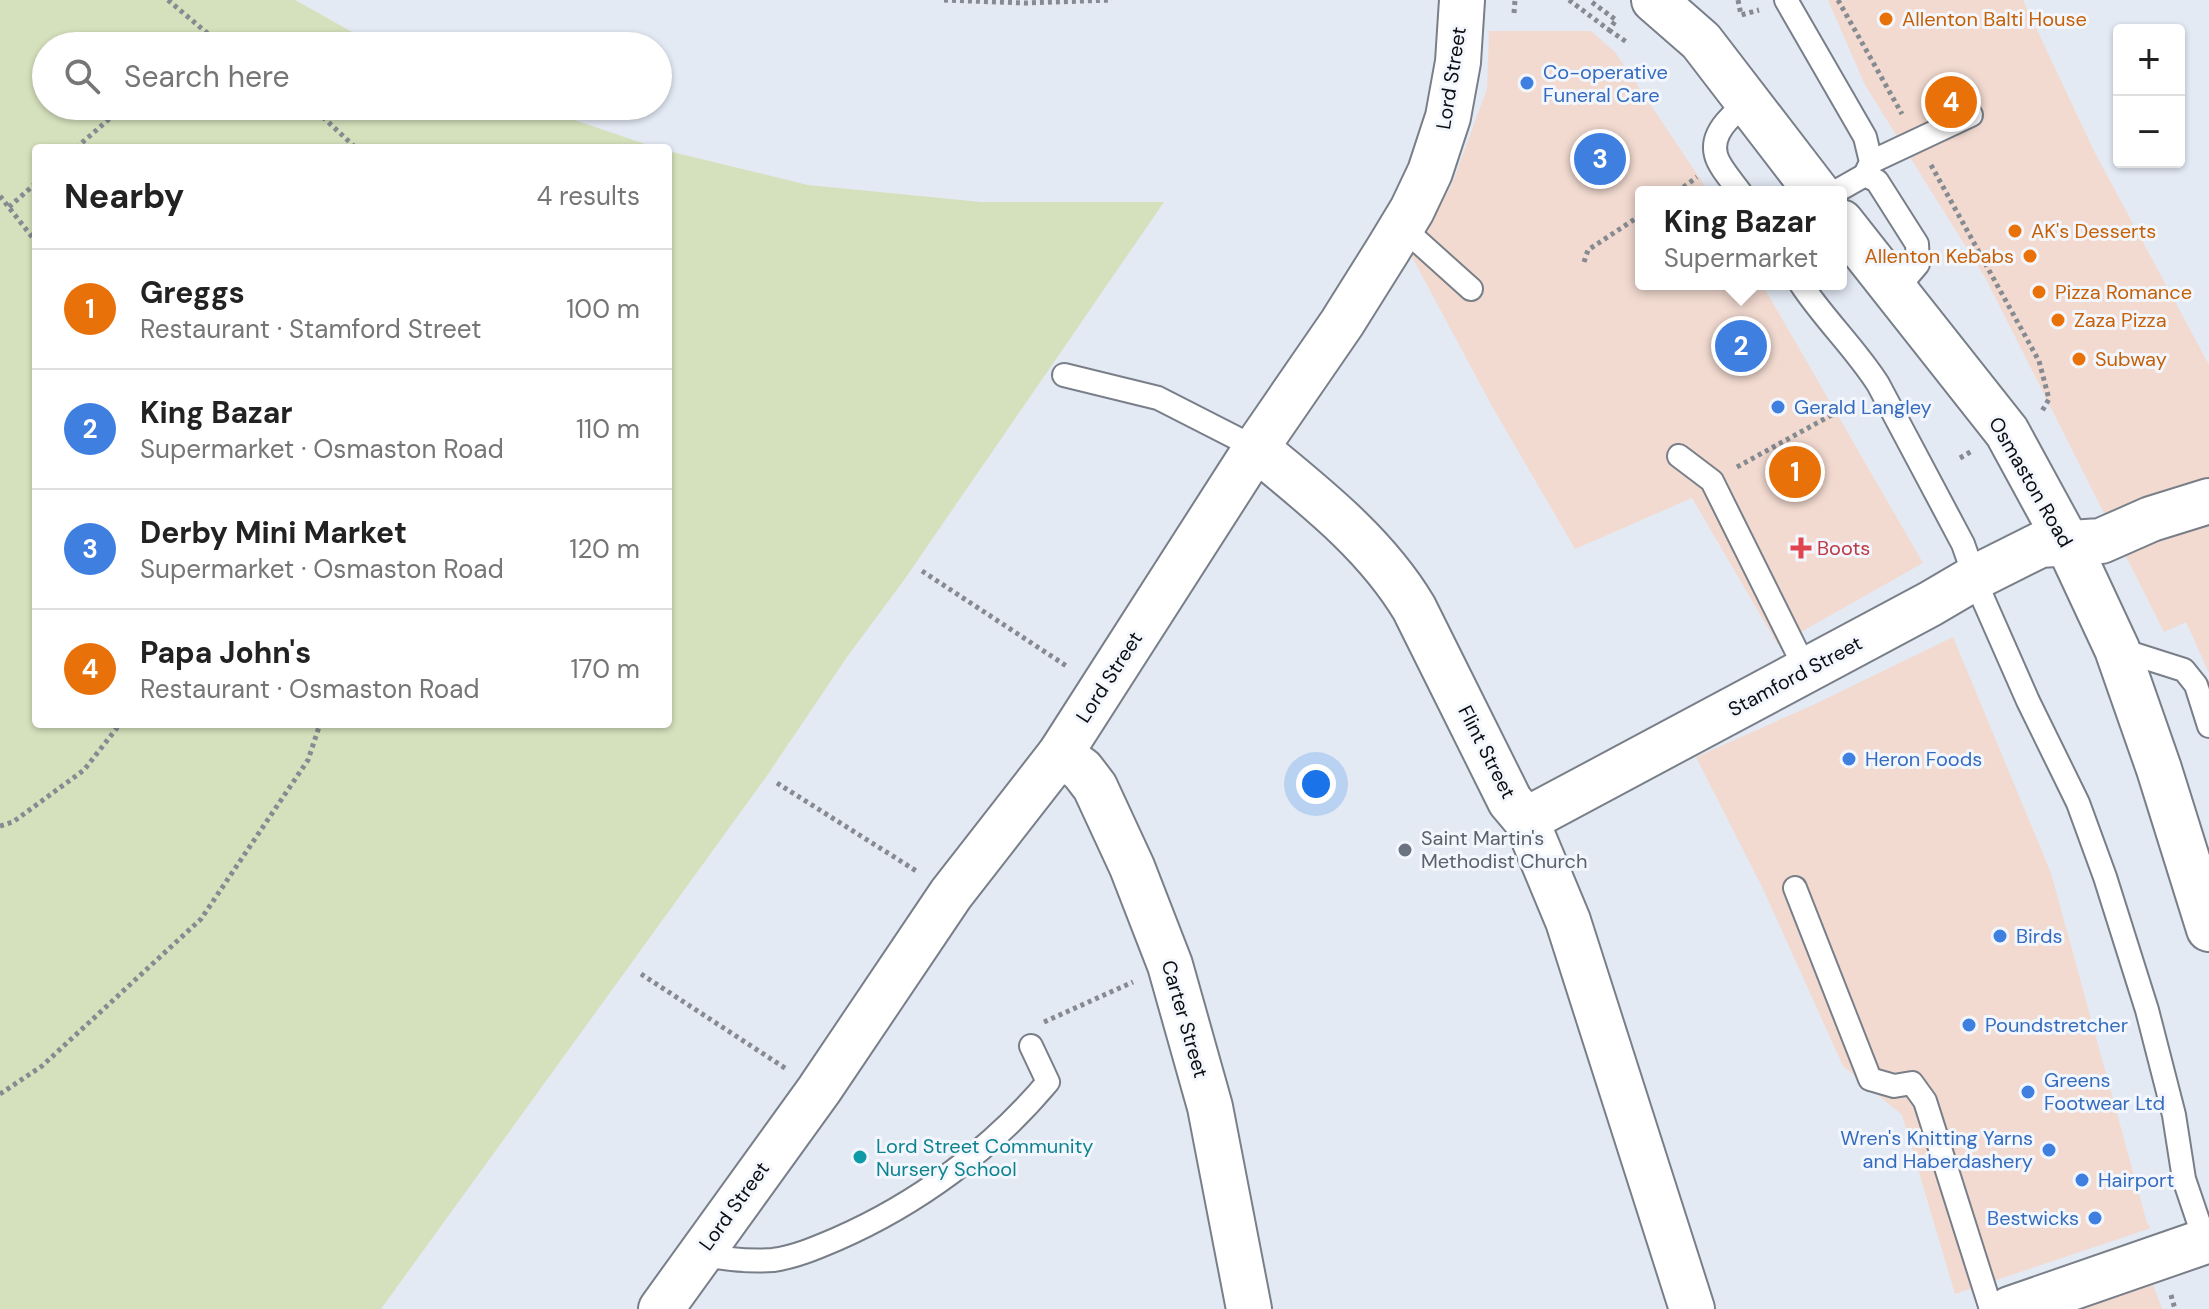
<!DOCTYPE html>
<meta charset="utf-8">
<style>
:root{--surface:#fff;--page:#f2f2f2;--text:#222;--muted:#767676;--line:#e0e0e0;--accent:#b45309}
body{margin:0;font-family:"DM Sans",sans-serif;background:var(--page);color:var(--text)}
.controls{position:absolute;right:24px;top:24px;display:grid;overflow:hidden;border-radius:8px;box-shadow:0 2px 6px #0004}
.controls button{width:72px;height:72px;display:grid;place-items:center;padding:0;border:0;border-bottom:2px solid var(--line);background:var(--surface);color:var(--text);font:40px sans-serif}
.you{position:absolute;left:1316px;top:784px;width:28px;height:28px;margin:-20px;border:6px solid #fff;border-radius:50%;background:#1a73e8;box-shadow:0 0 0 12px #1a73e833}
.badge{display:grid;place-items:center;width:52px;height:52px;border-radius:50%;background:var(--accent);color:#fff;font-size:26px;font-weight:700}
.pin{position:absolute;translate:-50% -50%;border:4px solid #fff;box-shadow:0 2px 8px #0006}
.popup{position:absolute;left:1635px;top:186px;width:212px;height:104px;box-sizing:border-box;display:grid;place-content:center;border-radius:8px;background:var(--surface);filter:drop-shadow(0 2px 6px #0005);font-size:26px;white-space:nowrap;color:var(--muted)}
.popup b{font-size:30px;color:var(--text)}
.popup::after{content:'';position:absolute;left:50%;top:100%;margin-left:-16px;border:16px solid transparent;border-top-color:var(--surface)}
.list{margin:0;padding:0;list-style:none}
h2{display:flex;justify-content:space-between;align-items:center;height:104px;margin:0;padding:0 32px;font-size:34px}
h2 small{font-size:26px;font-weight:400;color:var(--muted)}
.list li{display:grid;grid-template-columns:52px 1fr auto;gap:24px;align-items:center;box-sizing:border-box;height:120px;padding:0 32px;border-top:2px solid var(--line)}
.list b{display:block;font-size:30px;white-space:nowrap}
.list p{margin:0;font-size:26px;white-space:nowrap;color:var(--muted)}
.list em{font-size:26px;font-style:normal;color:var(--muted)}
.icon{flex:none;width:44px;height:44px;fill:none;stroke:currentColor;stroke-width:2;stroke-linecap:round;stroke-linejoin:round}
.map{position:relative;flex:none;width:2209px;height:1309px;overflow:hidden}
.search{position:absolute;background:var(--surface);box-shadow:0 2px 6px #0004;left:32px;top:32px;width:640px;height:88px;display:flex;align-items:center;gap:20px;box-sizing:border-box;padding:0 28px;border-radius:44px;color:var(--muted);font-size:30px}
.panel{position:absolute;background:var(--surface);box-shadow:0 2px 6px #0004;left:32px;top:144px;width:640px;height:584px;border-radius:8px}
.map>svg:first-child{display:block}
.commercial{fill:#f2dad0}
.green{fill:#d5e0bc}
.lines{fill:none;stroke-linecap:round;stroke-linejoin:round}
.service-casing{stroke:#797f88;stroke-width:26}
.minor-casing{stroke:#797f88;stroke-width:48}
.primary-casing{stroke:#797f88;stroke-width:48}
.path{stroke:#868b92;stroke-width:5;stroke-dasharray:4 4;stroke-linecap:butt}
.service{stroke:#fff;stroke-width:22}
.minor{stroke:#fff;stroke-width:44}
.primary{stroke:#fff;stroke-width:44}
.food-dot{fill:#e8710a;stroke:#f3f7fd;stroke-width:3}
.shop-dot{fill:#3f7fe0;stroke:#f3f7fd;stroke-width:3}
.health-dot{fill:#e0444e;stroke:#f3f7fd;stroke-width:3}
.worship-dot{fill:#6b7280;stroke:#f3f7fd;stroke-width:3}
.culture-dot{fill:#0f9aa8;stroke:#f3f7fd;stroke-width:3}
.labels{text-anchor:middle;dominant-baseline:central;stroke-width:6;stroke-linejoin:round;paint-order:stroke}
.food-label{font-size:20px;fill:#c56008;stroke:#f3f7fd;text-anchor:start}
.shop-label{font-size:20px;fill:#366cbe;stroke:#f3f7fd;text-anchor:start}
.street-label{font-size:20px;fill:#0b0d10;stroke:#f3f7fd}
.health-label{font-size:20px;fill:#be3a42;stroke:#f3f7fd;text-anchor:start}
.worship-label{font-size:20px;fill:#5b616d;stroke:#f3f7fd;text-anchor:start}
.culture-label{font-size:20px;fill:#0d838f;stroke:#f3f7fd;text-anchor:start}
</style>
<div class="map">
<svg width="2209" height="1309" viewBox="0 0 2209 1309">
<rect width="100%" height="100%" fill="#e3eaf4"/>
<g class="commercial">
<polygon points="1828,0 2023,0 2094,151 2209,365 2209,673 2186,622 2164,632 1986,279 1865,85"/>
<polygon points="1489,31 1591,31 1615,52 1709,192 1641,192 1641,284 1762,284 1923,563 1778,645 1692,498 1575,549 1493,408 1412,257 1452,184 1487,89"/>
<polygon points="1953,637 2051,873 2147,1223 2151,1228 1955,1294 1902,1115 1843,1066 1764,891 1696,757 1813,705"/>
<polygon points="2153,1285 2162,1309 2081,1309"/>
</g>
<polygon class="green" points="0,0 295,0 377,46 46,46 46,106 533,106 657,148 36,148 36,724 668,724 668,151 808,185 981,202 1164,202 904,580 847,657 766,777 381,1309 0,1309"/>
<g class="lines">
<g class="service-casing">
<g id="service">
<polyline points="1786,0 1865,137 1871,162 1865,175"/>
<polyline points="1871,162 1971,115"/>
<path d="M1740,192c-7,-10 -21,-25 -24,-37 -6,-22 16,-40 30,-52"/>
<polyline points="1835,192 1865,175 1877,181 1917,244 1918,264 1896,290"/>
<polyline points="1402,227 1471,289"/>
<path d="M1801,284c23,35 54,64 77,100l85,160 17,48 48,109 50,102 27,74 42,133 27,105 10,64 21,62"/>
<polyline points="1064,375 1158,398 1256,448"/>
<polyline points="1679,456 1712,481 1806,670"/>
<polyline points="2118,649 2184,670 2196,685 2209,726"/>
<polyline points="1795,888 1870,1079 1894,1086 1912,1083 1925,1101 1991,1309"/>
<path d="M699,1254c25,5 48,8 74,6 22,-3 43,-12 64,-21 80,-35 155,-90 211,-157l-17,-36"/>
</g>
</g>
<g class="minor-casing">
<g id="minor">
<path d="M1256,448c58,48 119,95 158,160l96,193 16,19 42,101 124,388"/>
<polyline points="1060,754 1082,770 1095,787 1132,867 1170,965 1210,1107 1249,1309"/>
<polyline points="1526,820 1930,604 1976,577 2040,545 2101,541 2151,519 2209,501"/>
<polyline points="661,1309 819,1090 951,894 1060,754 1256,448 1342,323 1389,248 1412,210 1430,172 1448,117 1458,62 1462,0"/>
<polyline points="2010,1309 2209,1240"/>
</g>
</g>
<g class="primary-casing">
<g id="primary">
<polyline points="1654,0 1701,41 1817,192"/>
<polyline points="1841,222 2007,432 2068,544 2117,649 2159,769 2209,929"/>
</g>
</g>
<g class="path">
<polyline points="168,0 207,33 228,46"/>
<polyline points="944,0 1025,3 1112,0"/>
<polyline points="1569,0 1609,30 1616,20 1589,0"/>
<polyline points="1738,0 1741,15 1759,10"/>
<polyline points="1838,0 1902,114"/>
<polyline points="1514,13 1515,0"/>
<polyline points="1609,30 1628,43"/>
<polyline points="192,46 207,33"/>
<polyline points="311,106 356,148"/>
<polyline points="76,148 124,106"/>
<polyline points="1931,165 2039,361 2049,399 2042,411"/>
<polyline points="1677,192 1697,177"/>
<polyline points="0,196 36,242"/>
<polyline points="9,207 36,183"/>
<polyline points="1584,262 1588,250 1641,215"/>
<polyline points="1960,458 1972,451"/>
<polyline points="1737,467 1837,412"/>
<polyline points="922,571 1068,667"/>
<polyline points="777,783 918,872"/>
<polyline points="0,826 13,822 84,770 120,724"/>
<polyline points="641,974 788,1070"/>
<polyline points="1044,1022 1133,982"/>
<polyline points="0,1094 42,1066 201,919 308,760 320,724"/>
<polyline points="2171,1295 2175,1309"/>
</g>
<use href="#service" class="service"/>
<use href="#minor" class="minor"/>
<use href="#primary" class="primary"/>
</g>
<g class="food-dot">
<circle cx="1886" cy="19" r="8"/>
<circle cx="2015" cy="231" r="8"/>
<circle cx="2030" cy="256" r="8"/>
<circle cx="2039" cy="292" r="8"/>
<circle cx="2058" cy="320" r="8"/>
<circle cx="2079" cy="359" r="8"/>
</g>
<g class="shop-dot">
<circle cx="1527" cy="83" r="8"/>
<circle cx="1778" cy="407" r="8"/>
<circle cx="1849" cy="759" r="8"/>
<circle cx="2000" cy="936" r="8"/>
<circle cx="1969" cy="1025" r="8"/>
<circle cx="2028" cy="1092" r="8"/>
<circle cx="2049" cy="1150" r="8"/>
<circle cx="2082" cy="1180" r="8"/>
<circle cx="2095" cy="1218" r="8"/>
</g>
<path class="health-dot" d="M1797 536h8v8h8v8h-8v8h-8v-8h-8v-8h8z"/>
<circle class="worship-dot" cx="1405" cy="850" r="8"/>
<circle class="culture-dot" cx="860" cy="1157" r="8"/>
<g class="labels">
<g class="food-label">
<text x="1902" y="19">Allenton Balti House</text>
<text x="2031" y="231">AK's Desserts</text>
<text x="2014" y="256" text-anchor="end">Allenton Kebabs</text>
<text x="2055" y="292">Pizza Romance</text>
<text x="2074" y="320">Zaza Pizza</text>
<text x="2095" y="359">Subway</text>
</g>
<g class="shop-label">
<text x="1543" y="72">Co-operative<tspan x="1543" dy="23">Funeral Care</tspan></text>
<text x="1794" y="407">Gerald Langley</text>
<text x="1865" y="759">Heron Foods</text>
<text x="2016" y="936">Birds</text>
<text x="1985" y="1025">Poundstretcher</text>
<text x="2044" y="1080">Greens<tspan x="2044" dy="23">Footwear Ltd</tspan></text>
<text x="2033" y="1138" text-anchor="end">Wren's Knitting Yarns<tspan x="2033" dy="23">and Haberdashery</tspan></text>
<text x="2098" y="1180">Hairport</text>
<text x="2079" y="1218" text-anchor="end">Bestwicks</text>
</g>
<g class="street-label">
<text transform="translate(1451 78) rotate(-81)">Lord Street</text>
<text transform="translate(2031 482) rotate(60)">Osmaston Road</text>
<text transform="translate(1795 676) rotate(-28)">Stamford Street</text>
<text transform="translate(1109 677) rotate(-57)">Lord Street</text>
<text transform="translate(1487 752) rotate(63)">Flint Street</text>
<text transform="translate(1185 1019) rotate(74)">Carter Street</text>
<text transform="translate(734 1206) rotate(-54)">Lord Street</text>
</g>
<g class="health-label">
<text x="1817" y="548">Boots</text>
</g>
<g class="worship-label">
<text x="1421" y="838">Saint Martin's<tspan x="1421" dy="23">Methodist Church</tspan></text>
</g>
<g class="culture-label">
<text x="876" y="1146">Lord Street Community<tspan x="876" dy="23">Nursery School</tspan></text>
</g>
</g>
</svg>
<div class="controls">
<button>+</button>
<button>−</button>
</div>
<div class="you"></div>
<div class="pin badge" style="left:1795px;top:472px;background:#e8710a">1</div>
<div class="pin badge" style="left:1741px;top:346px;background:#3f7fe0">2</div>
<div class="popup"><b>King Bazar</b>Supermarket</div>
<div class="pin badge" style="left:1600px;top:159px;background:#3f7fe0">3</div>
<div class="pin badge" style="left:1951px;top:102px;background:#e8710a">4</div>
<div class="search"><svg class="icon" aria-label="search" viewBox="0 0 24 24"><circle cx="10" cy="10" r="6"/><path d="M15 15l6 6"/></svg>Search here</div>
<section class="panel">
<h2>Nearby<small>4 results</small></h2>
<ul class="list">
<li><span class="badge" style="background:#e8710a">1</span><div><b>Greggs</b><p>Restaurant · Stamford Street</p></div><em>100 m</em></li>
<li><span class="badge" style="background:#3f7fe0">2</span><div><b>King Bazar</b><p>Supermarket · Osmaston Road</p></div><em>110 m</em></li>
<li><span class="badge" style="background:#3f7fe0">3</span><div><b>Derby Mini Market</b><p>Supermarket · Osmaston Road</p></div><em>120 m</em></li>
<li><span class="badge" style="background:#e8710a">4</span><div><b>Papa John's</b><p>Restaurant · Osmaston Road</p></div><em>170 m</em></li>
</ul>
</section>
</div>
